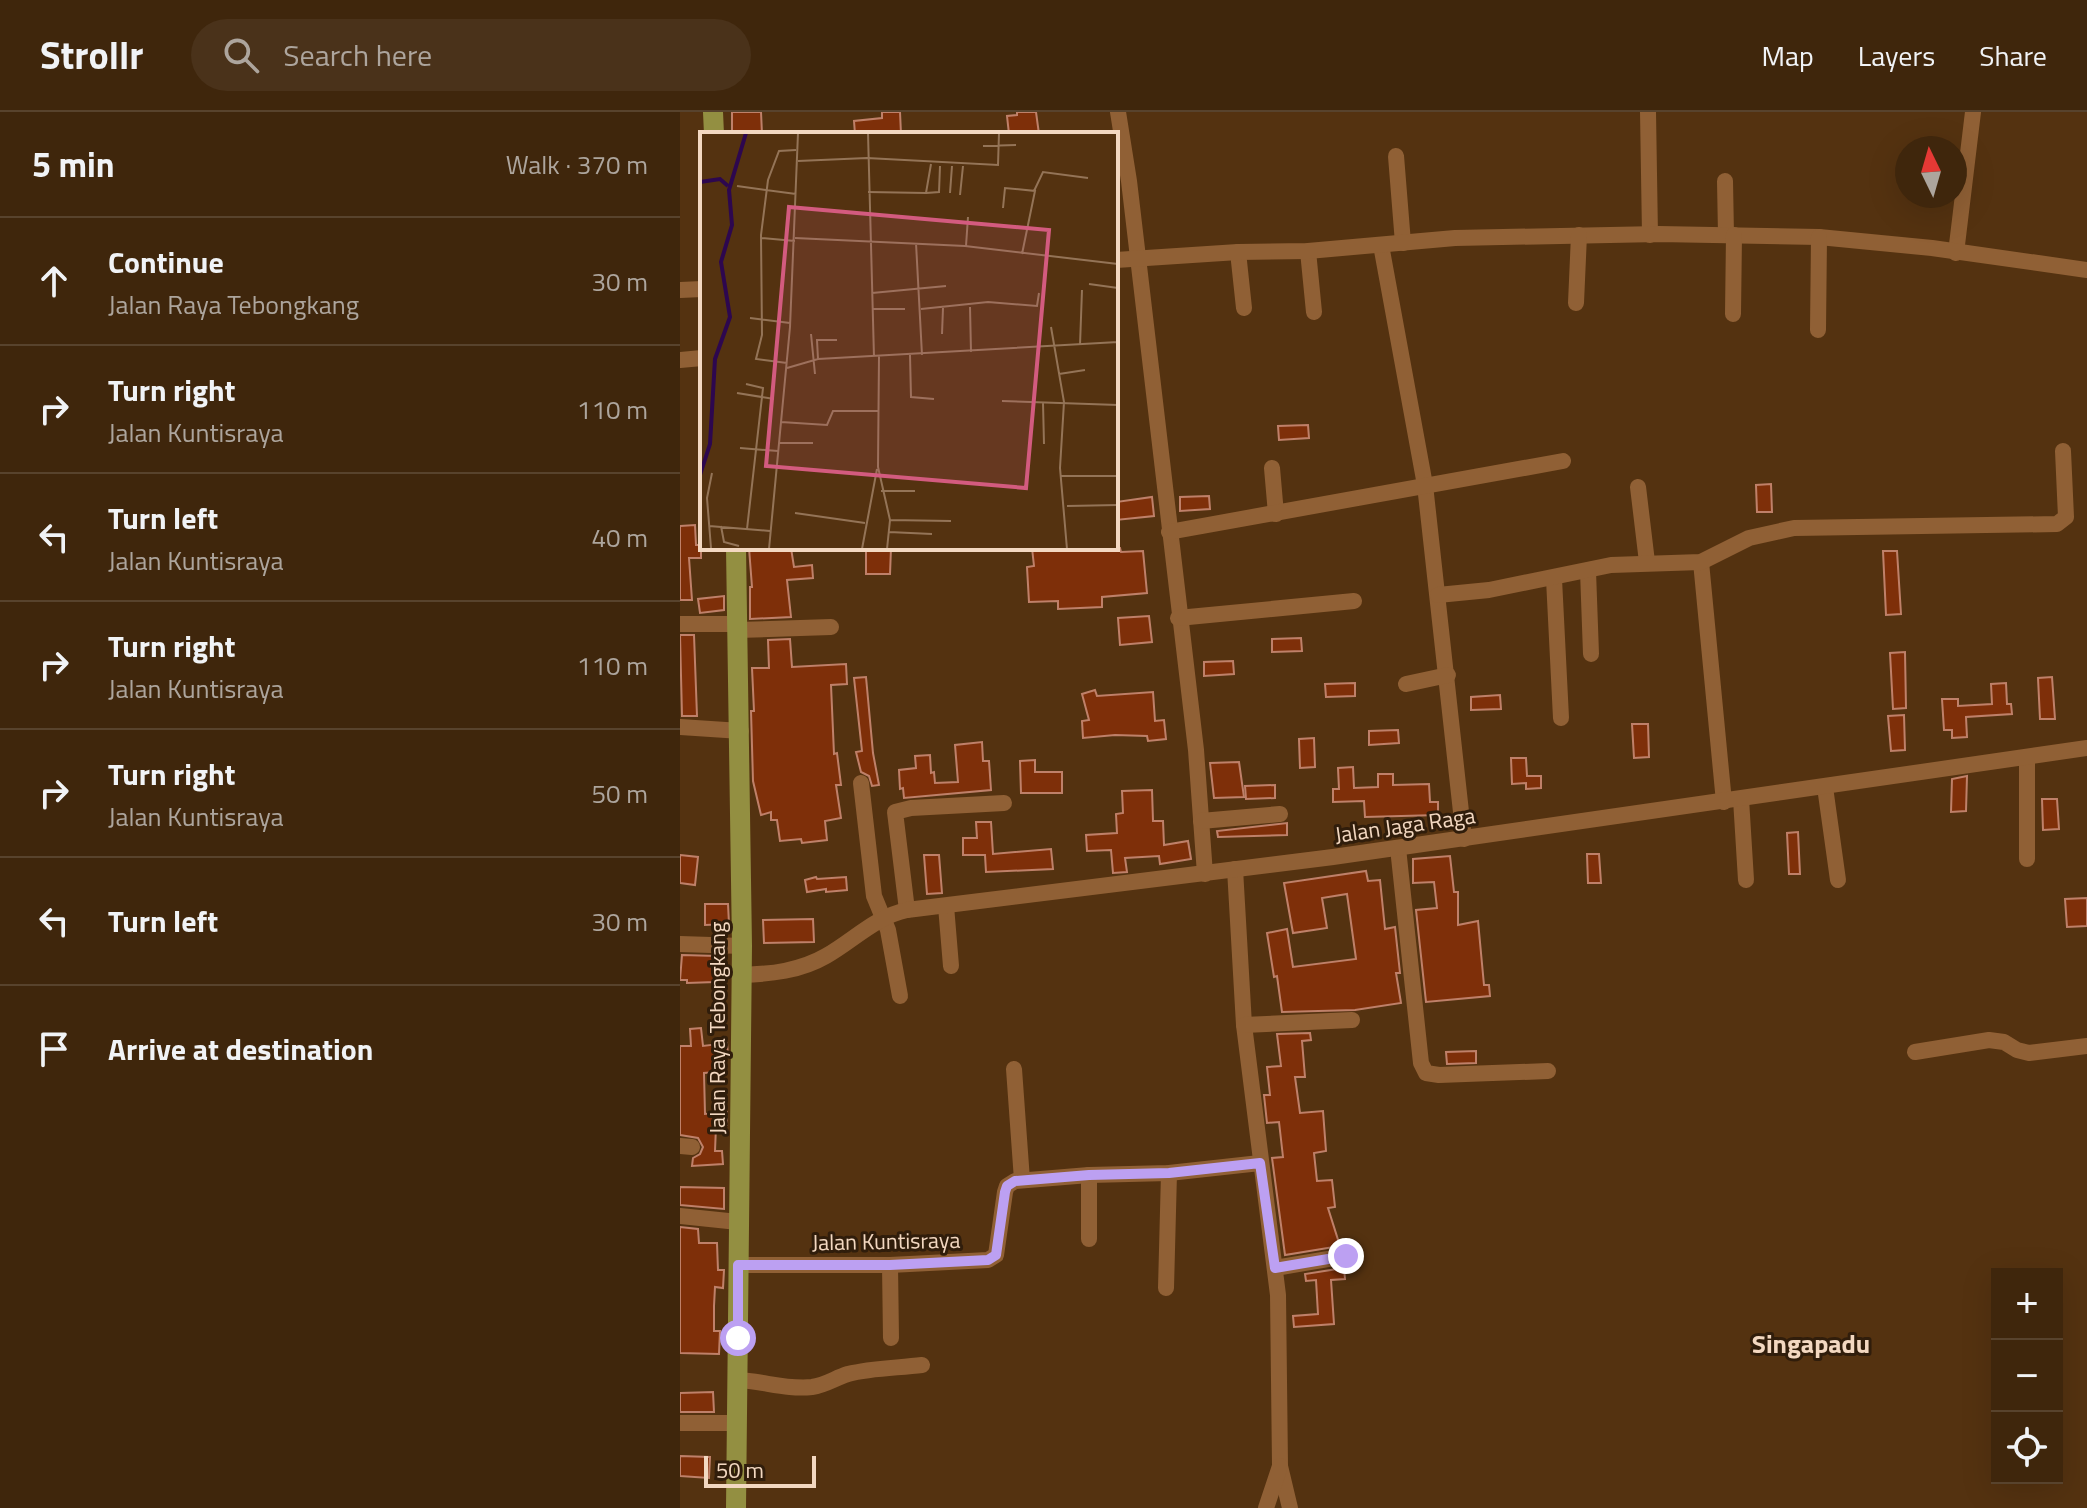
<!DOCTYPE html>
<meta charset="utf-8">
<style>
:root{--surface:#3f260c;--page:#4a321a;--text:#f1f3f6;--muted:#ada59d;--line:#58432d}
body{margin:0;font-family:"Titillium Web",sans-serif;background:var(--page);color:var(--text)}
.controls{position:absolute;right:24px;bottom:24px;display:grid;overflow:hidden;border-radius:0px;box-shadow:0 8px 32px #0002}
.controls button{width:72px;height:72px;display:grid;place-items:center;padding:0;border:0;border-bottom:2px solid var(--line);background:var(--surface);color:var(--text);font:40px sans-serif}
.compass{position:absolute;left:1215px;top:24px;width:72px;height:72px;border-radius:50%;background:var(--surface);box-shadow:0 8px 32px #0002;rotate:355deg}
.scale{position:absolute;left:24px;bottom:20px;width:112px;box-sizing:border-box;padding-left:8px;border:4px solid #f3d8c1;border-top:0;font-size:22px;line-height:28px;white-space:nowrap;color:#f3d8c1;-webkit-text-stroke:6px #301d0b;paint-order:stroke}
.stop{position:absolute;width:24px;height:24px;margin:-18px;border:6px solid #bca0f2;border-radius:50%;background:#fff}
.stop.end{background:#bca0f2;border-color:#fff;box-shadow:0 2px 8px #0008}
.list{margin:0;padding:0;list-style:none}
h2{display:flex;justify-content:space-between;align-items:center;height:104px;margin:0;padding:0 32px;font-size:34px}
h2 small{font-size:26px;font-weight:400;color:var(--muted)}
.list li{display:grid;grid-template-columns:52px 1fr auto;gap:24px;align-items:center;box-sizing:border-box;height:128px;padding:0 32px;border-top:2px solid var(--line)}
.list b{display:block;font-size:30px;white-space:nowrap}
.list p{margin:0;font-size:26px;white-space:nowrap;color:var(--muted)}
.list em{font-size:26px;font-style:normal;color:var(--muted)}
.icon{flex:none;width:44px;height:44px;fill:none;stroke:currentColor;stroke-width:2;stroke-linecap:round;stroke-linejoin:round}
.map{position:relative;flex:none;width:1407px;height:1396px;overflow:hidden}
header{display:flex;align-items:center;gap:48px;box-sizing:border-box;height:112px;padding:0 40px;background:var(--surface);border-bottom:2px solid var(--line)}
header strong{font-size:38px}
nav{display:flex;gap:44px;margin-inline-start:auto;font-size:28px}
.search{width:560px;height:72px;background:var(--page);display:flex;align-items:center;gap:20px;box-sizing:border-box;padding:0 28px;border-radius:44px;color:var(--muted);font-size:30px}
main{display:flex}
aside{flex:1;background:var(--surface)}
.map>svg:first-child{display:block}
.building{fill:#7e2f09;stroke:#bf8069;stroke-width:2}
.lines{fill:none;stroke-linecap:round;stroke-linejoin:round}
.minor{stroke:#906035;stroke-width:16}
.major{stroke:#938f41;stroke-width:20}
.route{stroke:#bca0f2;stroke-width:10}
.labels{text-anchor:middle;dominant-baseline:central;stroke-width:6;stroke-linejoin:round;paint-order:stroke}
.street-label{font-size:22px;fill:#f3d8c1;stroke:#301d0b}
.quarter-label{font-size:26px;font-weight:bold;fill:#f3d8c1;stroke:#301d0b}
.inset-river{fill:none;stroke:#2d074f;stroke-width:4}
.inset-road{fill:none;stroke:#947457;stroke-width:2}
.view{fill:#d35b7f;fill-opacity:0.15;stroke:#d35b7f;stroke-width:4}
.inset-edge{fill:none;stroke:#f3d8c1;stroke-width:4}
</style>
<header>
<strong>Strollr</strong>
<div class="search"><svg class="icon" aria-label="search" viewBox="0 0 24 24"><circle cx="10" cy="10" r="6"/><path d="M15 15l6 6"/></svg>Search here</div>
<nav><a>Map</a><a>Layers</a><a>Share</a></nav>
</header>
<main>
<aside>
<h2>5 min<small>Walk · 370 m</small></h2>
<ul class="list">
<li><svg class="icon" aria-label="ahead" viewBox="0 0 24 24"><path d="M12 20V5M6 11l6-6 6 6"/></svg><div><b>Continue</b><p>Jalan Raya Tebongkang</p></div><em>30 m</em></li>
<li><svg class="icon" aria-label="right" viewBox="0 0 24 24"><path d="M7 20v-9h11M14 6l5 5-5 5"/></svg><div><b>Turn right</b><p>Jalan Kuntisraya</p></div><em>110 m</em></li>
<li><svg class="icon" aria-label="left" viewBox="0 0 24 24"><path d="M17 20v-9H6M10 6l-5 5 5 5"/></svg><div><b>Turn left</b><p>Jalan Kuntisraya</p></div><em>40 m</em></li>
<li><svg class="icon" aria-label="right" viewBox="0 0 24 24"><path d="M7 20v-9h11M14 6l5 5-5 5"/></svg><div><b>Turn right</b><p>Jalan Kuntisraya</p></div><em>110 m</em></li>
<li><svg class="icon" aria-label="right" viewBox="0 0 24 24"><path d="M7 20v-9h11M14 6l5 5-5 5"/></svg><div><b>Turn right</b><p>Jalan Kuntisraya</p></div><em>50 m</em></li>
<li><svg class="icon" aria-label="left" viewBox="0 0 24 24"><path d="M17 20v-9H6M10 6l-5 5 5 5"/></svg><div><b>Turn left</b></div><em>30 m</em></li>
<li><svg class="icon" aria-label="arrive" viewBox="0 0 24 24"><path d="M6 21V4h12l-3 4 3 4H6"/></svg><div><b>Arrive at destination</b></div></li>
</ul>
</aside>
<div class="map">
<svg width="1407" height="1396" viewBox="0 0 1407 1396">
<rect width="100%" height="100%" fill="#543210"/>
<g class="building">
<polygon points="52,0 81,0 82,22 52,22"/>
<polygon points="202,0 220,0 221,22 175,22 174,9 202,6"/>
<polygon points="337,0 356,0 359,22 329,22 327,4 337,3"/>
<polygon points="628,313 629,326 599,328 598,314"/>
<polygon points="1091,372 1092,400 1077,400 1076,373"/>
<polygon points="529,384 530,397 500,399 500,385"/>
<polygon points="472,385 474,404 436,408 436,390"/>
<polygon points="15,413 16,433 21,433 21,446 9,446 12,488 0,488 0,414"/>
<polygon points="69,436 111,436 114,455 132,453 133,466 107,468 111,505 70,507 70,475 72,475"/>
<polygon points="186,436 211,436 210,462 186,462"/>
<polygon points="352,436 440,436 441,440 463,439 467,481 422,485 422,495 378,497 378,489 349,490 347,455 354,454"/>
<polygon points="1203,439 1217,439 1221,502 1206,503"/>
<polygon points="44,484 44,498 20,501 18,487"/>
<polygon points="469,504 472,530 440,533 438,506"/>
<polygon points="0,523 14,523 17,604 2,604"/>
<polygon points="621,526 622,539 592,540 592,527"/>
<polygon points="110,527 112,555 166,552 167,572 151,573 154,642 157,641 161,673 156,673 161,706 145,709 147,728 122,731 121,727 100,729 97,708 91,708 91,700 81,703 73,669 71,599 74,599 72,556 89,556 88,528"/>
<polygon points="1225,540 1226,596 1213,597 1210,541"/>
<polygon points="553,549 554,562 524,564 524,550"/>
<polygon points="186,565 193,641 199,673 192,674 189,664 181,660 176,640 182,639 174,566"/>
<polygon points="1372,565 1375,607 1360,607 1358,566"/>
<polygon points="675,571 675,584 646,585 645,572"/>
<polygon points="1326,571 1327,592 1331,592 1332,602 1286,605 1287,625 1272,626 1272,618 1264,618 1262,587 1278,587 1278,594 1312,592 1311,572"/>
<polygon points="415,578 417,584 473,580 475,609 484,608 486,627 468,629 467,624 435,623 403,626 402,609 409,608 402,582"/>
<polygon points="820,583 821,597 791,598 791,585"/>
<polygon points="1224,603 1225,638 1211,639 1208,604"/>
<polygon points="952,612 968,612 969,645 954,646"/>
<polygon points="718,618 719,631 689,633 689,619"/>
<polygon points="634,626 635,655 620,656 619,627"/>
<polygon points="302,630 303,649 309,649 311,678 224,686 223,676 220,677 219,658 236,656 235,644 250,643 251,661 254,660 255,671 278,670 275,633"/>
<polygon points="831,646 846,646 847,664 861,664 861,676 846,677 846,671 832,672"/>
<polygon points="355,648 355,660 382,660 382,681 341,681 340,649"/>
<polygon points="559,650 564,685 534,686 530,651"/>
<polygon points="673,655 674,676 698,675 698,662 713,662 713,673 749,672 750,690 758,690 758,703 685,705 684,689 653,690 653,677 659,677 658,656"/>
<polygon points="1287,664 1286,699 1271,700 1272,667"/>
<polygon points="595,673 595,686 566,687 565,674"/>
<polygon points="472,678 473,709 483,709 484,733 508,729 511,747 480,752 479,744 445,746 447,760 433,761 431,738 407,739 406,723 437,721 436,702 443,701 442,679"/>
<polygon points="1362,687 1377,687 1379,717 1363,718"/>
<polygon points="296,710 311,710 313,742 371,737 373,757 306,760 305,743 283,743 283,726 297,726"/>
<polygon points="607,711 607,723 538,725 537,719"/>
<polygon points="1118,720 1120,762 1109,762 1107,721"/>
<polygon points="907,742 919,742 921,771 908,771"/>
<polygon points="0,743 18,745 15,773 0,771"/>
<polygon points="244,743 259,743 262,781 247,782"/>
<polygon points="770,744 774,780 778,780 778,813 798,809 804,873 809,873 810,884 746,890 736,798 757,796 754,770 733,771 733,747"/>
<polygon points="686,759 688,769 700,768 705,817 715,815 720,861 716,861 721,891 675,898 602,900 597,864 594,865 587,821 607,817 613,855 676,847 667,782 642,786 647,816 613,821 604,771"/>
<polygon points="136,765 137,767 166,765 167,778 146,780 146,777 127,780 125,768"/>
<polygon points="1407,786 1407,814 1387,815 1385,787"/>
<polygon points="25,792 48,792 49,812 25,813"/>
<polygon points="133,807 134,830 84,831 83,808"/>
<polygon points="2,843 37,844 37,852 32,852 35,870 7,871 7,868 0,868"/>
<polygon points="21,916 23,934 47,931 48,943 37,944 37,960 24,961 25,1002 47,1000 47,1013 36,1014 35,1039 42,1039 43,1052 12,1054 13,1046 20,1042 23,1035 18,1026 0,1023 0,934 11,934 10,917"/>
<polygon points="630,921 631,928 622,929 625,965 615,965 620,1001 643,999 646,1039 634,1041 637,1069 652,1068 655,1095 648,1096 660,1134 605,1143 592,1046 603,1045 599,1010 587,1011 584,983 590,983 587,955 601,954 597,922"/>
<polygon points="796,939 796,951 767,952 766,940"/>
<polygon points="0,1075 44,1076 44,1097 0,1093"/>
<polygon points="0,1115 18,1117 19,1131 37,1131 38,1158 44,1158 43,1176 35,1175 34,1194 34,1219 40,1219 39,1242 0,1241"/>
<polygon points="664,1156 665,1167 651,1168 654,1212 614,1215 613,1204 638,1202 636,1168 626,1169 625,1162"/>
<polygon points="33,1280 34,1300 0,1300 0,1281"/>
<polygon points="0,1344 30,1345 29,1366 0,1364"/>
</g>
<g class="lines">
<g class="minor">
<polyline points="438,0 449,69 516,638 525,762"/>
<polyline points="968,0 970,123"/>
<polyline points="716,44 723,131"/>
<polyline points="1045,69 1046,123"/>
<polyline points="701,133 745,373 784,727"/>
<polyline points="628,139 634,200"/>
<polyline points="558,140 564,196"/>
<polyline points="1276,141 1293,0"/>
<polyline points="436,148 558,140 628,139 775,126 979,122 1139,125 1252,136 1407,158"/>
<polyline points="0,178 22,177"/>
<polyline points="896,191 899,123"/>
<polyline points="1053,202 1054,123"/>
<polyline points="1138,218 1139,125"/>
<polyline points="0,248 22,246"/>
<polyline points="592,356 596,402"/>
<polyline points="958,375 967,450"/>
<polyline points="489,420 883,349"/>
<polyline points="1021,450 1044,690"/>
<polyline points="908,459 911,542"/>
<polyline points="874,467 881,606"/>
<polyline points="758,483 809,478 931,453 1021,450 1069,426 1114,416 1377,412 1386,405 1383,339"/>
<polyline points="498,506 674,489"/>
<polyline points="0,512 57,512"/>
<polyline points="57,518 151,515"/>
<polyline points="726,572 768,563"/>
<polyline points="0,615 61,619"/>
<polyline points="1347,645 1347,747"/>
<polyline points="181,671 194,784 208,818 220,884"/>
<polyline points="1145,675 1158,768"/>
<polyline points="1061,687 1066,768"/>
<polyline points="521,709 600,702"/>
<polyline points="718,736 741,951 746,961 759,963 868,959"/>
<polyline points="555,757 564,913 598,1183 600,1354 610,1396"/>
<polyline points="266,794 271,854"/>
<polyline points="227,798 215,700 231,696 324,691"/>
<polyline points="0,832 62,834"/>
<path d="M62,863c29,-1 58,-4 84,-19 28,-16 49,-39 81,-46l426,-53 754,-109"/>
<polyline points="564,913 672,908"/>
<polyline points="1235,940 1309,928 1324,930 1337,938 1349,941 1407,934"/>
<polyline points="334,957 342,1068"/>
<polyline points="0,1034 12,1035"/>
<polyline points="409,1063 409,1127"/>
<polyline points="0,1104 58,1110"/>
<polyline points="58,1153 210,1153 308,1148 316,1143 325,1080 327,1074 335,1069 409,1063 489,1061 580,1051"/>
<polyline points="210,1153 211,1226"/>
<polyline points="595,1156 666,1144"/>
<polyline points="486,1176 489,1061"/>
<path d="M58,1268c25,1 49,10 74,7 14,-2 23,-9 36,-13 23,-6 50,-6 74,-9"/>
<polyline points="0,1311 57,1311"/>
<polyline points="586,1396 600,1354"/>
</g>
<g class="major">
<polyline points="33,0 34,22"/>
<polyline points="56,1396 62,834 56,436"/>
</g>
</g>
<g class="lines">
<polyline class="route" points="58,1226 58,1153 210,1153 308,1148 316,1143 325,1080 327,1074 335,1069 409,1063 489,1061 580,1051 595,1156 666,1144"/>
</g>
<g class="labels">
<g class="street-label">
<text transform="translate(725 713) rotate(-8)">Jalan Jaga Raga</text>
<text transform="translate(37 916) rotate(-90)">Jalan Raya Tebongkang</text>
<text transform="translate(206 1129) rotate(-1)">Jalan Kuntisraya</text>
</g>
<g class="quarter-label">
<text x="1131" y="1231">Singapadu</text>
</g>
</g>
<g transform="translate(20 20)">
<rect width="418" height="418" fill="#543210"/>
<path class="inset-river" d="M0,50l20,-3 8,7M0,343l10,-31 5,-85 15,-42 -9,-55 11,-37 -3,-35 17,-57"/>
<path class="inset-road" d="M168,1l6,224M283,14l33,-1M98,29l69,-3 131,7 1,-32M37,54l59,8M334,59l9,-19 45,6M168,60l58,1 5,-29M226,61l13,-1 1,-26M250,61l2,-27M260,63l3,-29M303,76l2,-20 30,3 -13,63M61,106l34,3M95,106l170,8 153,18M216,111l6,112M266,114l2,-29M389,152l29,4M418,157v110M172,161l74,-7M270,175l1,45M173,177h32M221,177l67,-7 49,4 2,-13M50,186l40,5M351,195l13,75 -4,66 7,81M111,202l4,40M242,202l1,-26M380,213l2,-55M210,223l1,42 23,2M179,224l-1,111 12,53 -3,29M118,227l-1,-19h20M87,231l-31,-4 6,-24 -1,-100 7,-55 11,-29 17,-1M87,236l31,-9 300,-17M359,242l26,-4M46,252l17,4 -16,141M37,261l37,6M302,269l116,4M343,271l1,41M81,290l46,3 6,-14h46M80,311h33M40,316l38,3M361,344h57M181,359h34M367,374l51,-1M95,381l70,10M190,388l61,1M9,394l61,5M21,394l3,16 15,4M189,400l43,2M11,416l-4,-50 5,-25M69,417l21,-222 8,-194M162,417l15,-80"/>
<path class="view" d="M89,75l260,23 -23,258 -260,-22z"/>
<rect width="418" height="418" class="inset-edge"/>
</g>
</svg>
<div class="controls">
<button>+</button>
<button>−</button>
<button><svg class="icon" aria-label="locate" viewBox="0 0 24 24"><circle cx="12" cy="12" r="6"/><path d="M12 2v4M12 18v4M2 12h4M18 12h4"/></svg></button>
</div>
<svg class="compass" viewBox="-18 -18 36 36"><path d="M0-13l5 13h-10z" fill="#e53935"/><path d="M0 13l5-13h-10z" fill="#ada59d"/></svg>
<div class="scale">50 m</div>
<div class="stop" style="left:58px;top:1226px"></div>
<div class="stop end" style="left:666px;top:1144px"></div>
</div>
</main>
